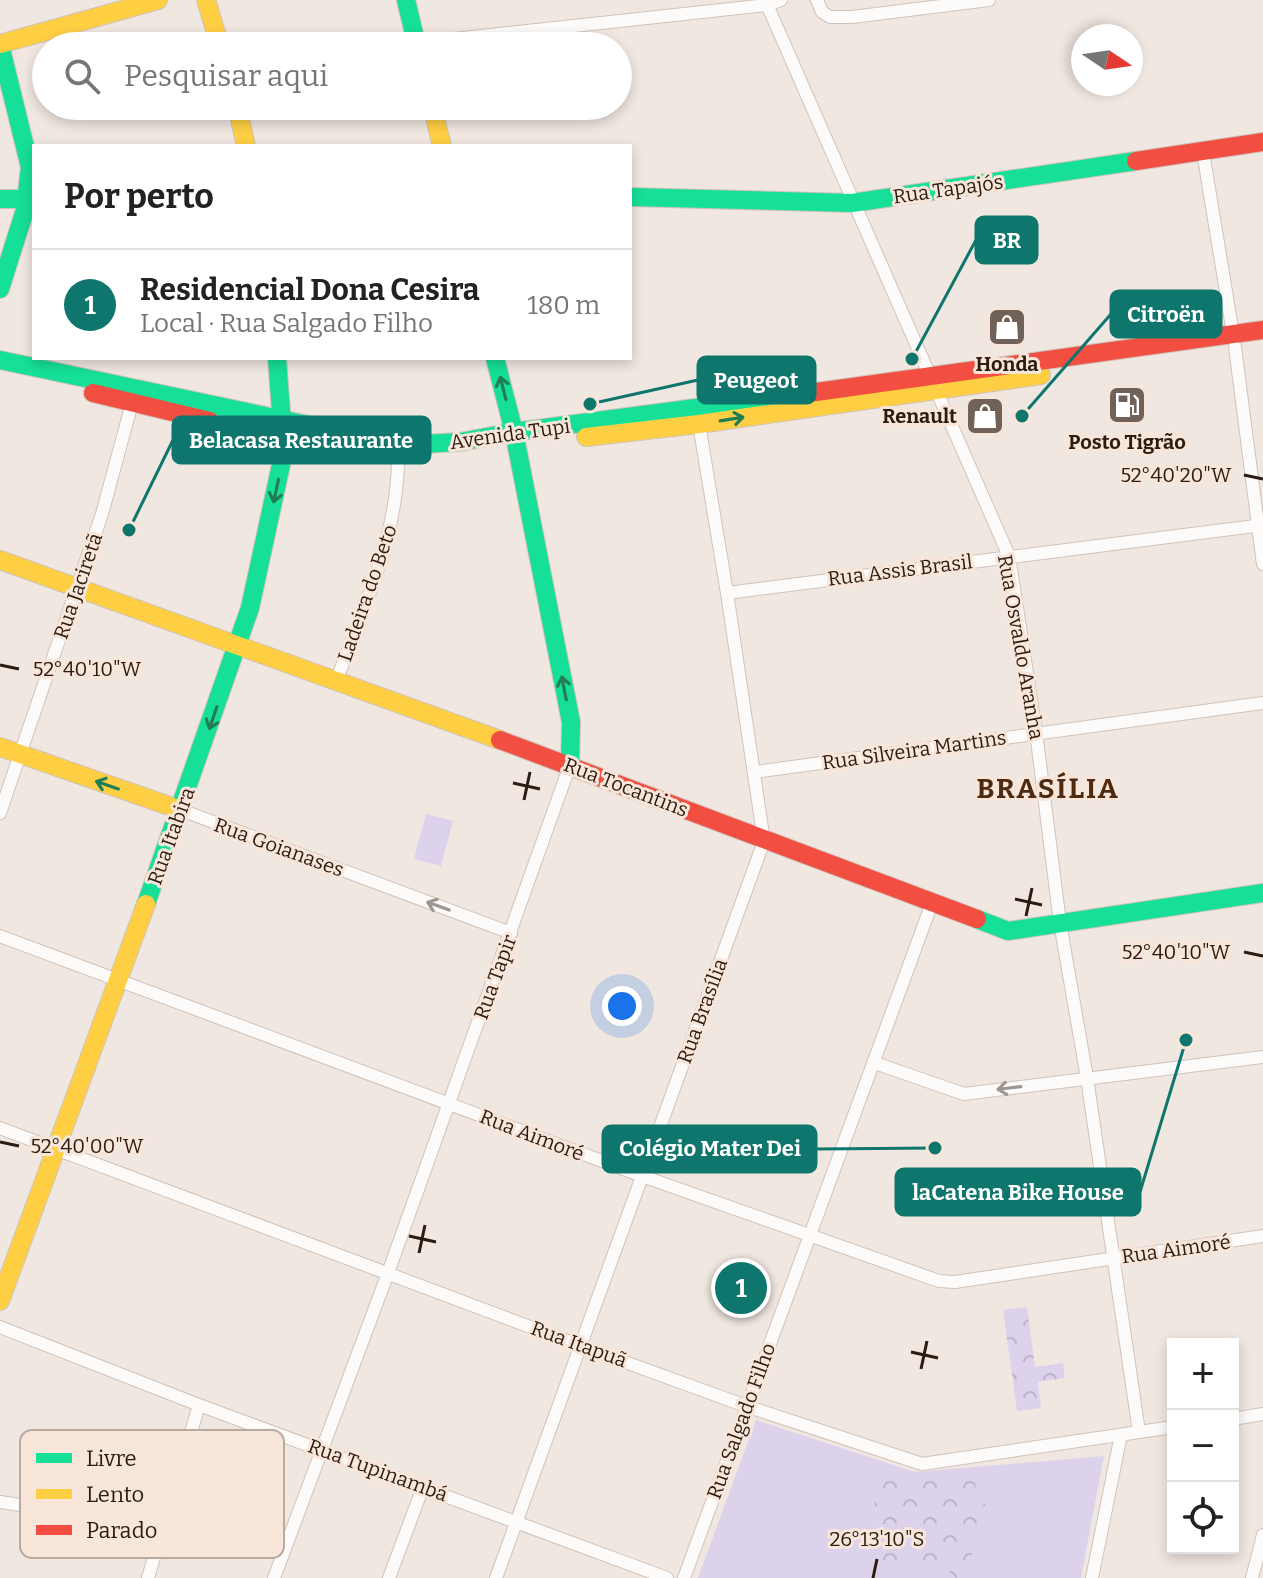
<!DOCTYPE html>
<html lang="pt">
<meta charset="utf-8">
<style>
:root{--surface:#fff;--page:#f2f2f2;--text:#222;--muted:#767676;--line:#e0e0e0;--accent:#0f766e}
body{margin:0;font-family:Bitter,serif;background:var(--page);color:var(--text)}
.controls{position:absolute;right:24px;bottom:24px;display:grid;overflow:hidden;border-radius:0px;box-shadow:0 4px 12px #0003}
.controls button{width:72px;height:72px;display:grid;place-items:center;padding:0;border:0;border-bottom:2px solid var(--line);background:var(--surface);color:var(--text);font:40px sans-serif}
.compass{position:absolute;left:1071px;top:24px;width:72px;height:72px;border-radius:50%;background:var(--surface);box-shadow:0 4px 12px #0003;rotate:103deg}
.you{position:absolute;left:622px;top:1006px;width:28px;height:28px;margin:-20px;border:6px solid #fff;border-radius:50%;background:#1a73e8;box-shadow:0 0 0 12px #1a73e833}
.badge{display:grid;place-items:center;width:52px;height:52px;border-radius:50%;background:var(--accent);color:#fff;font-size:26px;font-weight:700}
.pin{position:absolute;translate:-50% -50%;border:4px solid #fff;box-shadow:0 2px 8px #0006}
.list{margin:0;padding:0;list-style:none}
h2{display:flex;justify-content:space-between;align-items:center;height:104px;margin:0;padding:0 32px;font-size:34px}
h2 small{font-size:26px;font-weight:400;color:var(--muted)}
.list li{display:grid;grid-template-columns:52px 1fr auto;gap:24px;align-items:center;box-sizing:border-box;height:112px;padding:0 32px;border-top:2px solid var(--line)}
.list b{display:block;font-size:30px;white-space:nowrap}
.list p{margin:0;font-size:26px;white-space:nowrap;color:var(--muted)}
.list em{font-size:26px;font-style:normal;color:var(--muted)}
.icon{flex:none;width:44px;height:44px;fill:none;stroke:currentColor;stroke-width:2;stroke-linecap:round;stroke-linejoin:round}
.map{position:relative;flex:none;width:1263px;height:1578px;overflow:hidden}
.search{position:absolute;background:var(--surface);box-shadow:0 4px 12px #0003;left:32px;top:32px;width:600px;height:88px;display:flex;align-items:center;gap:20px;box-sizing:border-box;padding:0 28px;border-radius:44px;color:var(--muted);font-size:30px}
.panel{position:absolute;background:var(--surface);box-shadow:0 4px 12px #0003;left:32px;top:144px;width:600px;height:216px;border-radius:0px}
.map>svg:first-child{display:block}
.grass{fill:#ddd2ec}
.forest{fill:url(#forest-crowns)}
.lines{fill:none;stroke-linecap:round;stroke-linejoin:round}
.street-casing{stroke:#cfc3ba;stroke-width:14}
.fast-casing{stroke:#cfc3ba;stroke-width:20}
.slow-casing{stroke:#cfc3ba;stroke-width:20}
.jam-casing{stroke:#cfc3ba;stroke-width:20}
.street{stroke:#fdfbfa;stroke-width:12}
.fast{stroke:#16e098;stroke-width:18}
.slow{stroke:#ffcf43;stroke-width:18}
.jam{stroke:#f24e42;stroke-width:18}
.oneway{stroke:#207e54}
.oneway2{stroke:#9e9691}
.ticks{fill:none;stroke:#2b1b10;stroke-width:3}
.labels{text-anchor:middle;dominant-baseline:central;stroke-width:6;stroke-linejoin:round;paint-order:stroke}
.street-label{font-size:20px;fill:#2b1b10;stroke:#f8e6da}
.poi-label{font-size:20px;font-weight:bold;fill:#2b1b10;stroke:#f8e6da}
.district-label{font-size:28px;font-weight:bold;letter-spacing:2px;fill:#4d2a10;stroke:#f8e6da}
.key{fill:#f8e6da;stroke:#baa99d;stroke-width:2}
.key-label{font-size:22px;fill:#2b1b10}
.ticks-label{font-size:20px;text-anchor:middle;fill:#2b1b10;stroke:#f8e6da;stroke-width:6;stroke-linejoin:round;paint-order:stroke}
.leader{fill:none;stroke:#0f766e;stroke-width:3}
.callout-dot{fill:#0f766e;stroke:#f8e6da;stroke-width:3}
.callout{fill:#0f766e;stroke:#0f766e;stroke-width:3}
.callout-label{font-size:22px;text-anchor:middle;font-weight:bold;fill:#fff}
</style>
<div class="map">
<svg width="1263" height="1578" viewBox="0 0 1263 1578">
<defs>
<pattern id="forest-crowns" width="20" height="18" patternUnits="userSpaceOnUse" patternTransform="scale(2)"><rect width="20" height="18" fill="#ddd2ec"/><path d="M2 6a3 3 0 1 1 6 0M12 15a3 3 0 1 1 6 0" fill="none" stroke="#beb4c9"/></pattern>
</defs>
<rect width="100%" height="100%" fill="#f1e7e1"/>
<g class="grass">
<polygon points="426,814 453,821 441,866 414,859"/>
<polygon points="756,1420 915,1472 1104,1456 1081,1578 698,1578"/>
</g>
<g class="forest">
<polygon points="1027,1307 1035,1367 1063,1363 1065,1378 1038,1382 1041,1408 1017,1411 1003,1310"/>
<polygon points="974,1469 977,1505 995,1503 997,1523 988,1519 961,1578 948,1578 950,1571 905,1554 899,1570 856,1553 884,1477"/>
</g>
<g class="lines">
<g class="street-casing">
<g id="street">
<polyline points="765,0 1009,556 1036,732 1060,923 1087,1078 1139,1432"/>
<polyline points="817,0 822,12 830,17 852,17 989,0"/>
<polyline points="417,43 767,5 781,0"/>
<polyline points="1203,152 1233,334"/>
<polyline points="1235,347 1263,564"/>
<polyline points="727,593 1263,525"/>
<path d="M336,682c27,-74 63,-147 62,-227"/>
<polyline points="755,772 1263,703"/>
<polyline points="181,810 511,933"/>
<polyline points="0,813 102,514 132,403"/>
<polyline points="0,936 642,1176 939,1281 955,1282 1263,1236"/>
<polyline points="875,1063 964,1094 1263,1057"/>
<polyline points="0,1128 581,1346 746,1406 922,1464 1173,1427"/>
<polyline points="0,1327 199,1405 667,1578"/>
<polyline points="1233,1419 1263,1414"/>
<polyline points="0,1502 85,1515"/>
<polyline points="148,1578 199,1405"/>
<polyline points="274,1578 388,1273 570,765"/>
<polyline points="389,1578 423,1487"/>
<polyline points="496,1578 764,841 727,593 699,424"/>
<polyline points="684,1578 932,903"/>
<polyline points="1092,1578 1121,1435"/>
<polyline points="1252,1578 1263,1535"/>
</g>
</g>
<g class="fast-casing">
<g id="fast">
<polyline points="406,0 417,46"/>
<polyline points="0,45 30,167 25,210 0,289"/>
<polyline points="630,197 852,203 1136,161"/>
<polyline points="0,199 34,199"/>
<polyline points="495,358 514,432 571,722 570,765"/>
<polyline points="0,360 403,445 460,442 514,432 809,393"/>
<polyline points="146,904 250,608 284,451 277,358"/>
<polyline points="977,919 1008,931 1263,893"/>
</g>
</g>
<g class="slow-casing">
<g id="slow">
<polyline points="206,0 220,46"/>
<polyline points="0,44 158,0"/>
<polyline points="237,106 246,146"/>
<polyline points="432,106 442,146"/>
<polyline points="586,437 699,424 1041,375"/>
<polyline points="0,560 500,740"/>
<polyline points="0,747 181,810"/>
<polyline points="0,1301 146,904"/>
</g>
</g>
<g class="jam-casing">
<g id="jam">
<polyline points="1136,161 1263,142"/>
<polyline points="93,393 210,421"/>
<polyline points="809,393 1263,330"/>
<polyline points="500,740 977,919"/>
</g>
</g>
<use href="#street" class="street"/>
<use href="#fast" class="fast"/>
<use href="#slow" class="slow"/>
<use href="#jam" class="jam"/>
</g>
<defs><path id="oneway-shaft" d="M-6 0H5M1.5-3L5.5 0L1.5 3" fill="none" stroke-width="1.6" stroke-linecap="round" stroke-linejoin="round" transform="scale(2)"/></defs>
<g class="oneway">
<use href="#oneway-shaft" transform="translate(503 388) rotate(-104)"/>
<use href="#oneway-shaft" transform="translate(732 419) rotate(-9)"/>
<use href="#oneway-shaft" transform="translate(276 491) rotate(102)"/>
<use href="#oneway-shaft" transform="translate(564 688) rotate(-101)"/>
<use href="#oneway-shaft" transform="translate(213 718) rotate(109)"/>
<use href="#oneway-shaft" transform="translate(107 785) rotate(-161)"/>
</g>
<g class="oneway2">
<use href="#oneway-shaft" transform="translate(438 906) rotate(-160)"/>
<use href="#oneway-shaft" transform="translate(1009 1088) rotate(173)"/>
</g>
<path class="ticks" d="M1244,475l19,4M0,665l19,4M513,783l27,6M524,800l6,-28M1015,899l27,6M1026,916l6,-28M1244,952l19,4M0,1142l19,4M409,1236l27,6M419,1253l6,-28M911,1352l27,6M921,1369l6,-28M873,1578l4,-19"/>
<defs>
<g id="shop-square" transform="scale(2)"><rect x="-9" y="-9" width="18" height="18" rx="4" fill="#706259" stroke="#f8e6da"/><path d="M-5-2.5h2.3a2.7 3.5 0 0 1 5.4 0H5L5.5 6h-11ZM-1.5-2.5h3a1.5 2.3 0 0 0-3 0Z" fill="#fff"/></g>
<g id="fuel-square" transform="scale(2)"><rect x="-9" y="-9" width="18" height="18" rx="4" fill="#706259" stroke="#f8e6da"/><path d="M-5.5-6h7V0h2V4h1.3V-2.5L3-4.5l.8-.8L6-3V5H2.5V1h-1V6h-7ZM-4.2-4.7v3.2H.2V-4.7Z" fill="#fff"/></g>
</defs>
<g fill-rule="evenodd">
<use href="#shop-square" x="1007" y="327"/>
<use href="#fuel-square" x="1127" y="405"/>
<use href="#shop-square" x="985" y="416"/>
</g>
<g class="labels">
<g class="street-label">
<text transform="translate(948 189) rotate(-8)">Rua Tapajós</text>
<text transform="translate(510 434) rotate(-8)">Avenida Tupi</text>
<text transform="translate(900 570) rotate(-7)">Rua Assis Brasil</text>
<text transform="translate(78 586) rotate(-71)">Rua Jaciretã</text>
<text transform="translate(367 593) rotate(-71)">Ladeira do Beto</text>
<text transform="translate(1021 647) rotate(80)">Rua Osvaldo Aranha</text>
<text transform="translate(914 750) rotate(-8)">Rua Silveira Martins</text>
<text transform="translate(626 787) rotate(21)">Rua Tocantins</text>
<text transform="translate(171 836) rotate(-70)">Rua Itabira</text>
<text transform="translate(279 847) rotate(20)">Rua Goianases</text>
<text transform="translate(495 977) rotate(-70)">Rua Tapir</text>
<text transform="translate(702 1011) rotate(-70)">Rua Brasília</text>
<text transform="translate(532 1135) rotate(21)">Rua Aimoré</text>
<text transform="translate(1176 1249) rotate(-8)">Rua Aimoré</text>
<text transform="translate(579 1344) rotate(20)">Rua Itapuã</text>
<text transform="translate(741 1421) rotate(-70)">Rua Salgado Filho</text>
<text transform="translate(378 1470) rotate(20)">Rua Tupinambá</text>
</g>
<g class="poi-label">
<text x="1007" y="364">Honda</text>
<text x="957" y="416" text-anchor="end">Renault</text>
<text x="1127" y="442">Posto Tigrão</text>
</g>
<g class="district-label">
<text x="1048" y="788">BRASÍLIA</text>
</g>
</g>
<rect x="20" y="1430" width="264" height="128" rx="12" class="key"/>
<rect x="36" y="1453" width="36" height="10" fill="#16e098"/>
<rect x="36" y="1489" width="36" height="10" fill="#ffcf43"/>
<rect x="36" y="1525" width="36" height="10" fill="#f24e42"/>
<g class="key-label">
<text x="86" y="1466">Livre</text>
<text x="86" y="1502">Lento</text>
<text x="86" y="1538">Parado</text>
</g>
<g class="ticks-label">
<text x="1176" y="482">52°40'20"W</text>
<text x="87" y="676">52°40'10"W</text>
<text x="1176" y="959">52°40'10"W</text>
<text x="87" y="1153">52°40'00"W</text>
<text x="877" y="1546">26°13'10"S</text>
</g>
<path class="leader" d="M912 359L976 240M1022 416L1111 314M590 404L698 380M129 530L173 440M935 1148L816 1149M1186 1040L1140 1192"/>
<g class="callout-dot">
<circle cx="912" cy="359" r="8"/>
<circle cx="1022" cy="416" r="8"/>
<circle cx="590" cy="404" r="8"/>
<circle cx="129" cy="530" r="8"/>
<circle cx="935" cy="1148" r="8"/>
<circle cx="1186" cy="1040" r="8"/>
</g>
<g class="callout">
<rect x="976" y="217" width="61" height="46" rx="8"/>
<rect x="1111" y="291" width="110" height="46" rx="8"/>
<rect x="698" y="357" width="117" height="46" rx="8"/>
<rect x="173" y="417" width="257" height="46" rx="8"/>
<rect x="603" y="1126" width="213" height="46" rx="8"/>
<rect x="896" y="1169" width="244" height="46" rx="8"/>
</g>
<g class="callout-label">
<text x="1007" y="248">BR</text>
<text x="1166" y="322">Citroën</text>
<text x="756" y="388">Peugeot</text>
<text x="301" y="448">Belacasa Restaurante</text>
<text x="710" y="1156">Colégio Mater Dei</text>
<text x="1018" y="1200">laCatena Bike House</text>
</g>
</svg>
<div class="controls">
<button>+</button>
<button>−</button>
<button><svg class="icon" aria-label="locate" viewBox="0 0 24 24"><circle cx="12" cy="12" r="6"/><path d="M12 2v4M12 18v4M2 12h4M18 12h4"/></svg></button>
</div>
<svg class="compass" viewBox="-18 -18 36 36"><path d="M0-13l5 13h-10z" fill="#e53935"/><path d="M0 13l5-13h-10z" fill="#767676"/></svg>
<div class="you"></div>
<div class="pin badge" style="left:741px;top:1288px">1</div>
<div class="search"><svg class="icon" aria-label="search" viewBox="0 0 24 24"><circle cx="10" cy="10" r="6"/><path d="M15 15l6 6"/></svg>Pesquisar aqui</div>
<section class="panel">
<h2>Por perto<small></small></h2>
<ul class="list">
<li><span class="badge">1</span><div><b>Residencial Dona Cesira</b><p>Local · Rua Salgado Filho</p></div><em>180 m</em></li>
</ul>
</section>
</div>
